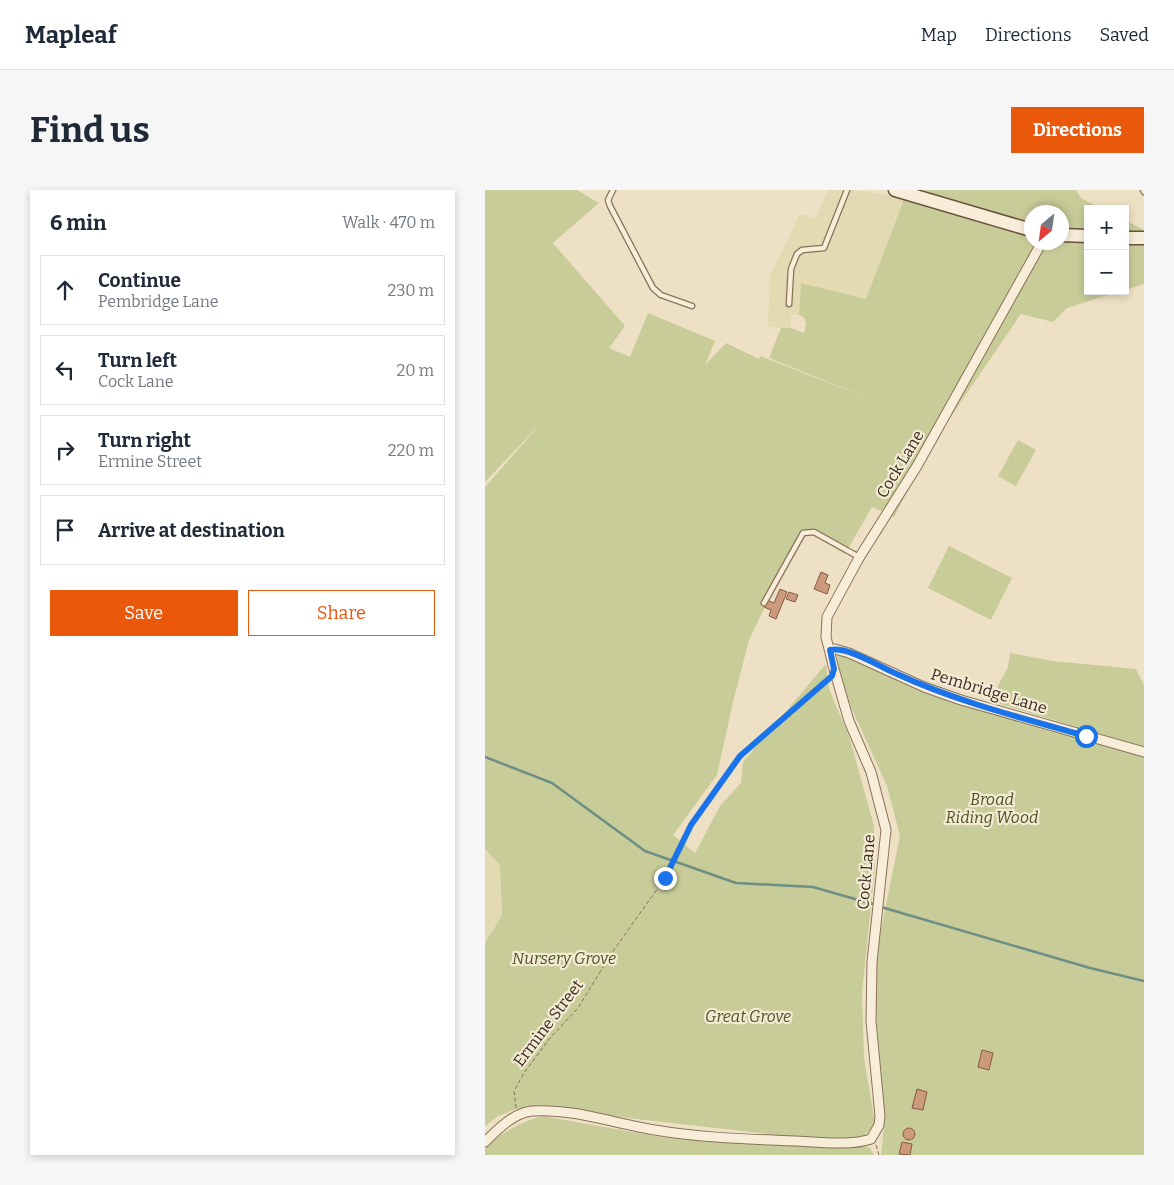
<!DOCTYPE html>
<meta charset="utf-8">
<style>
:root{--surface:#fff;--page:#f6f6f7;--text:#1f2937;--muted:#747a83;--line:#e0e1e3;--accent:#ea580c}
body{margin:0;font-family:Bitter,serif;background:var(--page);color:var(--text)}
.controls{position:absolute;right:15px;top:15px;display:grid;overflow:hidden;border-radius:0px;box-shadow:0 2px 8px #0003}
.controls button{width:45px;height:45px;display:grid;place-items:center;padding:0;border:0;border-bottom:1px solid var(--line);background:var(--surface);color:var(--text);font:25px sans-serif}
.compass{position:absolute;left:539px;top:15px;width:45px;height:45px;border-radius:50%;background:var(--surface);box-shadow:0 2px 8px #0003;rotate:209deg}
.stop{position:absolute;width:15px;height:15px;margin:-11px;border:4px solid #1a73e8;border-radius:50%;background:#fff}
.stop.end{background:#1a73e8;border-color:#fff;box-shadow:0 1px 5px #0008}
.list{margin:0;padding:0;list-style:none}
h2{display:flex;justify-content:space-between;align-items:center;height:65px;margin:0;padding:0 20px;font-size:21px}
h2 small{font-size:16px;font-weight:400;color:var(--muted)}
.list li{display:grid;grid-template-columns:32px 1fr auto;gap:15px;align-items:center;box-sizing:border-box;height:70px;margin:0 10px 10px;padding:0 10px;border:1px solid var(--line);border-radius:0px}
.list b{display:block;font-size:19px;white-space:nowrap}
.list p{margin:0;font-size:16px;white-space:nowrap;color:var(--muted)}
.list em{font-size:16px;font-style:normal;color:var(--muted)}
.actions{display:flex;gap:10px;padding:15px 20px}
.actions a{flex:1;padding:11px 0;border:1px solid var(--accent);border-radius:0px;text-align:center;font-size:18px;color:var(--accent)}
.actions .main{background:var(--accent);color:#fff}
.icon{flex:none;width:28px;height:28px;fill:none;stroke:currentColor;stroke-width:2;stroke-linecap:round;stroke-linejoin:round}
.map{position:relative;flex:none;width:659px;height:965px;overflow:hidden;border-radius:0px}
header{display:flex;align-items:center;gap:30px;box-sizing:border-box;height:70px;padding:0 25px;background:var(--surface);border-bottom:1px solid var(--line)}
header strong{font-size:24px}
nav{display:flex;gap:28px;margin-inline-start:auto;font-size:18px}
.intro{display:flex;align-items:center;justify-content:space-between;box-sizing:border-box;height:120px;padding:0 30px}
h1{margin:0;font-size:35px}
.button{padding:12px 22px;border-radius:0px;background:var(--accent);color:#fff;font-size:18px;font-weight:700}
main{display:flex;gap:30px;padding:0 30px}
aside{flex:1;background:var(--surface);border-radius:0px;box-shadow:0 2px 8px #0003}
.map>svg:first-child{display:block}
.farmland{fill:#e3d9b2}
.green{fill:#c8cc98;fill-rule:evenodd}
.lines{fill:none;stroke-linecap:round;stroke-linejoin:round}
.stream{stroke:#6d8f85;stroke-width:2.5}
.building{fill:#cb997b;stroke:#875a41}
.lane-casing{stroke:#88715b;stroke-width:7}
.street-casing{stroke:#88715b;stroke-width:11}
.secondary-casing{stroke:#6a523e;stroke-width:15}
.path{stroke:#88715b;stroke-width:1;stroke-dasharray:4 2.5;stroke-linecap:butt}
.lane{stroke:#f8edd8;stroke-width:4.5}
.street{stroke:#f8edd8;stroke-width:9}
.secondary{stroke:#f8edd8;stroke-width:12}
.route{stroke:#1a73e8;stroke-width:6}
.labels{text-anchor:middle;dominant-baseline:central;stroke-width:4.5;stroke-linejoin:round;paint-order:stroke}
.street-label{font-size:16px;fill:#382a1f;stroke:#f5ead4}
.park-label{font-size:16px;font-style:italic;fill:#4a5425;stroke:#f5ead4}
</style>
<header>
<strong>Mapleaf</strong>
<nav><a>Map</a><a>Directions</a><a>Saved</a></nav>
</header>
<div class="intro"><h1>Find us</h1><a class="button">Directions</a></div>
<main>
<aside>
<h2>6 min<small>Walk · 470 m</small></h2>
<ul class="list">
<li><svg class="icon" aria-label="ahead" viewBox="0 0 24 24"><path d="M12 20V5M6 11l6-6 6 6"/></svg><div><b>Continue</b><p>Pembridge Lane</p></div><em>230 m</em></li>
<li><svg class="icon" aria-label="left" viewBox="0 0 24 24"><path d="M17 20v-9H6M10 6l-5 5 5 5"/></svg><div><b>Turn left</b><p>Cock Lane</p></div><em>20 m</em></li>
<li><svg class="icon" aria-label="right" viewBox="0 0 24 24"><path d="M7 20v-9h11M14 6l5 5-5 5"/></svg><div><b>Turn right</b><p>Ermine Street</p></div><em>220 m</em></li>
<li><svg class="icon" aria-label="arrive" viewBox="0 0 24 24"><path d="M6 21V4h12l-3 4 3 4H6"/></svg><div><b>Arrive at destination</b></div></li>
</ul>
<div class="actions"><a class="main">Save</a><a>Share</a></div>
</aside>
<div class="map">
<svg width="659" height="965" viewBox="0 0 659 965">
<rect width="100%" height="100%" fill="#eee0c4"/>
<g class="farmland">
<polygon points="343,0 367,0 420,7 381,109 316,93 314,125 306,125 306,138 283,137 285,86 315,24 331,28"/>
<polygon points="0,659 15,675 17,726 0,753"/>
</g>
<g class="green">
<path d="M0,0h92l22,13 -46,40 72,83 -16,22 21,9 18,-44 67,28 -10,24 21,-22 33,16 1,-3 118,46 -109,-44 12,-30h10l13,5 2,-10 -2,-5 -5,-3 2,-32 65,16 39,-102 -4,-7h175l5,8 21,11h-14v82h32l-53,17 -14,14 -32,-8 -89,130 -38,73 -22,-10 -27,47 -37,-21 -22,30 -37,77 -16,62 -16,73 -44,60 22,18 25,-47 21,-23 2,-21 83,-98 3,25 20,47 25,90 1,41 -13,126 2,65 11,65 -10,12 -10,5 -51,-2 -203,-23 -60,-10 -22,3 -21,8 -13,10v-183l17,-27 -2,-51 -15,-16v-362l57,-65 -57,60zM546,22h30v30h-30z"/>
<polygon points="640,30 659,40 659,94 640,100"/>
<polygon points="533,250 551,260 531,296 513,286"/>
<polygon points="464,356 527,388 506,430 443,398"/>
<polygon points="525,463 568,471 651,479 659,495 659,557 505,511 523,477"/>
<polygon points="353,464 523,526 659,567 659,965 396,965 399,937 391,821 391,763 415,646 402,596 366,517 352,473"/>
<path d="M57,926l124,22 147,8h51l6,2 4,7h-389v-7c17,-16 34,-25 57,-32z"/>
</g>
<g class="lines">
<g class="stream">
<polyline points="0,567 67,593 160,661 251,693 328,697 391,715"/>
<polyline points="396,717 605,778 659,791"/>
</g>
</g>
<g class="building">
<polygon points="336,382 343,385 340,393 345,395 342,404 329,399"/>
<polygon points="295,399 302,402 291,429 284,426 286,420 279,417 282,410 289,413"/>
<polygon points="304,402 313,405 310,412 301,409"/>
<polygon points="497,860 508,863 504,880 493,877"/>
<polygon points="432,899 442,902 438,920 427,918"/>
<circle cx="424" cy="944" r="6"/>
<polygon points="417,952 427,954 425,965 414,964"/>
</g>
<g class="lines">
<g class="lane-casing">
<g id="lane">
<polyline points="128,0 123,10 125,16 168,98 176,105 207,116"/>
<polyline points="658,0 659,2"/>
<polyline points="304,114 306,79 312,64 317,60 339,58 362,0"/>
<polyline points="279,413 318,343 329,342 374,367"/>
</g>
</g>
<g class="street-casing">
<g id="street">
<polyline points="345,460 350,459 364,463 439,497 476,510 659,562"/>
<path d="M0,952c12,-12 28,-29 47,-31 40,-3 84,13 123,19 46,8 94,9 140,11 22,1 56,5 76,-2l8,-14 1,-9 -9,-95 1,-59 14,-132 -15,-58 -22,-51 -15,-52 -8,-32 1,-20 32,-59 58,-92 125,-224"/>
</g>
</g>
<g class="secondary-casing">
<g id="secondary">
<polyline points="410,0 546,40"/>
<polyline points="576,45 603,46"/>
<polyline points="640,48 659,48"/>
</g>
</g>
<g class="path">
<polyline points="31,918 29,901 39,883 65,848 93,818 126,764 180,688 206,635 255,566 344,491"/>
<polyline points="391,955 394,965"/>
</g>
<use href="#lane" class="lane"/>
<use href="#street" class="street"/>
<use href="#secondary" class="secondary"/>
</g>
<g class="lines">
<path class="route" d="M180,688l26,-53 49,-69 92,-80 2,-7 -4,-19c18,-4 50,17 67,24 61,28 125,44 189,62"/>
</g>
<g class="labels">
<g class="street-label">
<text transform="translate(415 274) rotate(-59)">Cock Lane</text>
<text transform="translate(504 501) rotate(17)">Pembridge Lane</text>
<text transform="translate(381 682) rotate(-85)">Cock Lane</text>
<text transform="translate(63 833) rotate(-53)">Ermine Street</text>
</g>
<g class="park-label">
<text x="507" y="609">Broad<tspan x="507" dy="18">Riding Wood</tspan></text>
<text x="79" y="768">Nursery Grove</text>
<text x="263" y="826">Great Grove</text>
</g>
</g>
</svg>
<div class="controls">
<button>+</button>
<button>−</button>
</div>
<svg class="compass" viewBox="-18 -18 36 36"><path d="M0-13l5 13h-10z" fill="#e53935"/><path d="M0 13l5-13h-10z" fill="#747a83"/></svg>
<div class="stop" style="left:601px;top:546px"></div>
<div class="stop end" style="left:180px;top:688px"></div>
</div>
</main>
